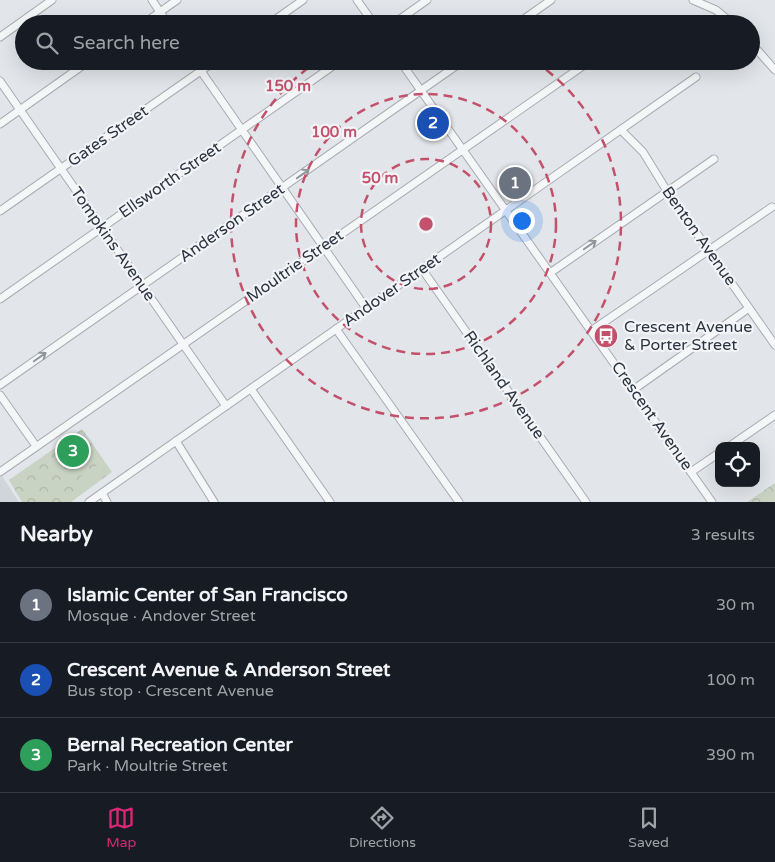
<!DOCTYPE html>
<meta charset="utf-8">
<style>
:root{--surface:#171b24;--page:#242831;--text:#f1f3f6;--muted:#9ea1a6;--line:#363941;--accent:#db2777}
body{margin:0;font-family:"Varela Round",sans-serif;background:var(--page);color:var(--text)}
.controls{position:absolute;right:15px;bottom:15px;display:grid;overflow:hidden;border-radius:10px;box-shadow:0 5px 20px #0002}
.controls button{width:45px;height:45px;display:grid;place-items:center;padding:0;border:0;border-bottom:1px solid var(--line);background:var(--surface);color:var(--text);font:25px sans-serif}
.you{position:absolute;left:521px;top:220px;width:18px;height:18px;margin:-12px;border:4px solid #fff;border-radius:50%;background:#1a73e8;box-shadow:0 0 0 8px #1a73e833}
.badge{display:grid;place-items:center;width:32px;height:32px;border-radius:50%;background:var(--accent);color:#fff;font-size:16px;font-weight:700}
.pin{position:absolute;translate:-50% -50%;border:2px solid #fff;box-shadow:0 1px 5px #0006}
.list{margin:0;padding:0;list-style:none}
h2{display:flex;justify-content:space-between;align-items:center;height:65px;margin:0;padding:0 20px;font-size:21px}
h2 small{font-size:16px;font-weight:400;color:var(--muted)}
.list li{display:grid;grid-template-columns:32px 1fr auto;gap:15px;align-items:center;box-sizing:border-box;height:75px;padding:0 20px;border-top:1px solid var(--line)}
.list b{display:block;font-size:19px;white-space:nowrap}
.list p{margin:0;font-size:16px;white-space:nowrap;color:var(--muted)}
.list em{font-size:16px;font-style:normal;color:var(--muted)}
.icon{flex:none;width:28px;height:28px;fill:none;stroke:currentColor;stroke-width:2;stroke-linecap:round;stroke-linejoin:round}
.map{position:relative;flex:none;width:775px;height:502px;overflow:hidden}
.search{position:absolute;background:var(--surface);box-shadow:0 5px 20px #0002;left:15px;right:15px;top:15px;height:55px;display:flex;align-items:center;gap:12px;box-sizing:border-box;padding:0 18px;border-radius:28px;color:var(--muted);font-size:19px}
.sheet{height:290px;background:var(--surface)}
nav{display:flex;justify-content:space-around;align-items:center;box-sizing:border-box;height:70px;border-top:1px solid var(--line);background:var(--surface);font-size:14px;color:var(--muted)}
nav a{display:grid;justify-items:center;gap:2px}
nav .on{color:var(--accent)}
.map>svg:first-child{display:block}
.built{fill:#d0d5db}
.park{fill:url(#park-crowns)}
.garden{fill:#c9d3c4}
.lines{fill:none;stroke-linecap:round;stroke-linejoin:round}
.minor-casing{stroke:#a7acb3;stroke-width:9}
.minor{stroke:#f5f6f8;stroke-width:7}
.oneway{stroke:#90959c}
.ring{fill:none;stroke:#c4516b;stroke-width:2.5;stroke-dasharray:9 6}
.labels{text-anchor:middle;dominant-baseline:central;stroke-width:4.5;stroke-linejoin:round;paint-order:stroke}
.street-label{font-size:16px;fill:#2b3440;stroke:#f2f4f7}
.poi-label{font-size:16px;fill:#2b3440;stroke:#f2f4f7;text-anchor:start}
.centre{fill:#c4516b;stroke:#f2f4f7;stroke-width:2.5}
.ring-label{font-size:15px;text-anchor:middle;font-weight:bold;fill:#c4516b;stroke:#f2f4f7;stroke-width:4.5;stroke-linejoin:round;paint-order:stroke}
</style>
<div class="map">
<svg width="775" height="502" viewBox="0 0 775 502">
<defs>
<pattern id="park-crowns" width="20" height="18" patternUnits="userSpaceOnUse" patternTransform="scale(1.25)"><rect width="20" height="18" fill="#c9d3c4"/><path d="M2 6a3 3 0 1 1 6 0M12 15a3 3 0 1 1 6 0" fill="none" stroke="#adb6a9"/></pattern>
</defs>
<rect width="100%" height="100%" fill="#e2e5e9"/>
<polygon class="built" points="0,473 19,502 0,502"/>
<g class="park">
<polygon points="82,429 112,472 71,502 22,502 9,480"/>
<polygon points="775,483 775,502 747,502"/>
</g>
<polygon class="garden" points="102,462 110,472 87,488 80,477"/>
<g class="lines">
<g class="minor-casing">
<g id="minor">
<polyline points="152,0 168,24"/>
<polyline points="357,0 374,24"/>
<polyline points="693,0 716,10 733,24"/>
<polyline points="143,24 177,0"/>
<polyline points="269,24 303,0"/>
<polyline points="393,24 427,0"/>
<polyline points="517,24 551,0"/>
<polyline points="0,37 52,0"/>
<polyline points="751,43 775,70"/>
<polyline points="194,61 366,308"/>
<polyline points="400,61 712,502"/>
<polyline points="0,81 226,406"/>
<polyline points="0,124 89,61"/>
<polyline points="621,130 643,152 667,191 775,345"/>
<polyline points="0,211 215,61"/>
<polyline points="422,269 586,502"/>
<polyline points="550,273 714,159"/>
<polyline points="0,299 340,61"/>
<polyline points="336,329 459,502"/>
<polyline points="591,331 772,207"/>
<polyline points="0,385 463,61"/>
<polyline points="251,389 330,502"/>
<polyline points="633,390 749,308"/>
<polyline points="0,395 36,446"/>
<polyline points="176,441 214,502"/>
<polyline points="730,446 775,415"/>
<polyline points="0,472 590,61"/>
<polyline points="691,472 719,453"/>
<polyline points="102,493 107,502"/>
<polyline points="89,502 696,77"/>
</g>
</g>
<use href="#minor" class="minor"/>
</g>
<defs><path id="oneway-shaft" d="M-6 0H5M1.5-3L5.5 0L1.5 3" fill="none" stroke-width="1.6" stroke-linecap="round" stroke-linejoin="round" transform="scale(1.25)"/></defs>
<g class="oneway">
<use href="#oneway-shaft" transform="translate(303 174) rotate(-35)"/>
<use href="#oneway-shaft" transform="translate(590 245) rotate(-35)"/>
<use href="#oneway-shaft" transform="translate(40 357) rotate(-35)"/>
</g>
<g class="ring">
<circle cx="426" cy="224" r="65"/>
<circle cx="426" cy="224" r="130"/>
<path d="M534 61A195 195 0 1 1 318 61"/>
</g>
<defs>
<g id="bus-disc" transform="scale(1.25)"><circle r="9.5" fill="#c4516b" stroke="#f2f4f7"/><path d="M-5-6H5V4H4V6H2V4H-2V6H-4V4H-5ZM-3.5-4V0h7V-4ZM-3.5 1.2v1.5H-2V1.2ZM2 1.2v1.5H3.5V1.2Z" fill="#fff"/></g>
</defs>
<g fill-rule="evenodd">
<use href="#bus-disc" x="606" y="336"/>
</g>
<g class="labels">
<g class="street-label">
<text transform="translate(108 136) rotate(-35)">Gates Street</text>
<text transform="translate(170 180) rotate(-35)">Ellsworth Street</text>
<text transform="translate(232 223) rotate(-35)">Anderson Street</text>
<text transform="translate(699 236) rotate(55)">Benton Avenue</text>
<text transform="translate(113 244) rotate(55)">Tompkins Avenue</text>
<text transform="translate(295 266) rotate(-35)">Moultrie Street</text>
<text transform="translate(392 290) rotate(-35)">Andover Street</text>
<text transform="translate(504 385) rotate(55)">Richland Avenue</text>
<text transform="translate(652 416) rotate(55)">Crescent Avenue</text>
</g>
<g class="poi-label">
<text x="624" y="327">Crescent Avenue<tspan x="624" dy="18">&amp; Porter Street</tspan></text>
</g>
</g>
<circle cx="426" cy="224" r="8" class="centre"/>
<g class="ring-label">
<text x="288" y="91">150 m</text>
<text x="334" y="137">100 m</text>
<text x="380" y="183">50 m</text>
</g>
</svg>
<div class="controls">
<button><svg class="icon" aria-label="locate" viewBox="0 0 24 24"><circle cx="12" cy="12" r="6"/><path d="M12 2v4M12 18v4M2 12h4M18 12h4"/></svg></button>
</div>
<div class="you"></div>
<div class="pin badge" style="left:515px;top:183px;background:#6b7280">1</div>
<div class="pin badge" style="left:433px;top:123px;background:#1a4fb4">2</div>
<div class="pin badge" style="left:73px;top:451px;background:#2e9e5b">3</div>
<div class="search"><svg class="icon" aria-label="search" viewBox="0 0 24 24"><circle cx="10" cy="10" r="6"/><path d="M15 15l6 6"/></svg>Search here</div>
</div>
<section class="sheet">
<h2>Nearby<small>3 results</small></h2>
<ul class="list">
<li><span class="badge" style="background:#6b7280">1</span><div><b>Islamic Center of San Francisco</b><p>Mosque · Andover Street</p></div><em>30 m</em></li>
<li><span class="badge" style="background:#1a4fb4">2</span><div><b>Crescent Avenue &amp; Anderson Street</b><p>Bus stop · Crescent Avenue</p></div><em>100 m</em></li>
<li><span class="badge" style="background:#2e9e5b">3</span><div><b>Bernal Recreation Center</b><p>Park · Moultrie Street</p></div><em>390 m</em></li>
</ul>
</section>
<nav>
<a class="on"><svg class="icon" aria-label="map" viewBox="0 0 24 24"><path d="M3 6l6-2 6 2 6-2v14l-6 2-6-2-6 2zM9 4v14M15 6v14"/></svg>Map</a>
<a><svg class="icon" aria-label="directions" viewBox="0 0 24 24"><path d="M12 3l9 9-9 9-9-9zM9 14v-3h6M13 9l2 2-2 2"/></svg>Directions</a>
<a><svg class="icon" aria-label="saved" viewBox="0 0 24 24"><path d="M7 4h10v16l-5-4-5 4z"/></svg>Saved</a>
</nav>
